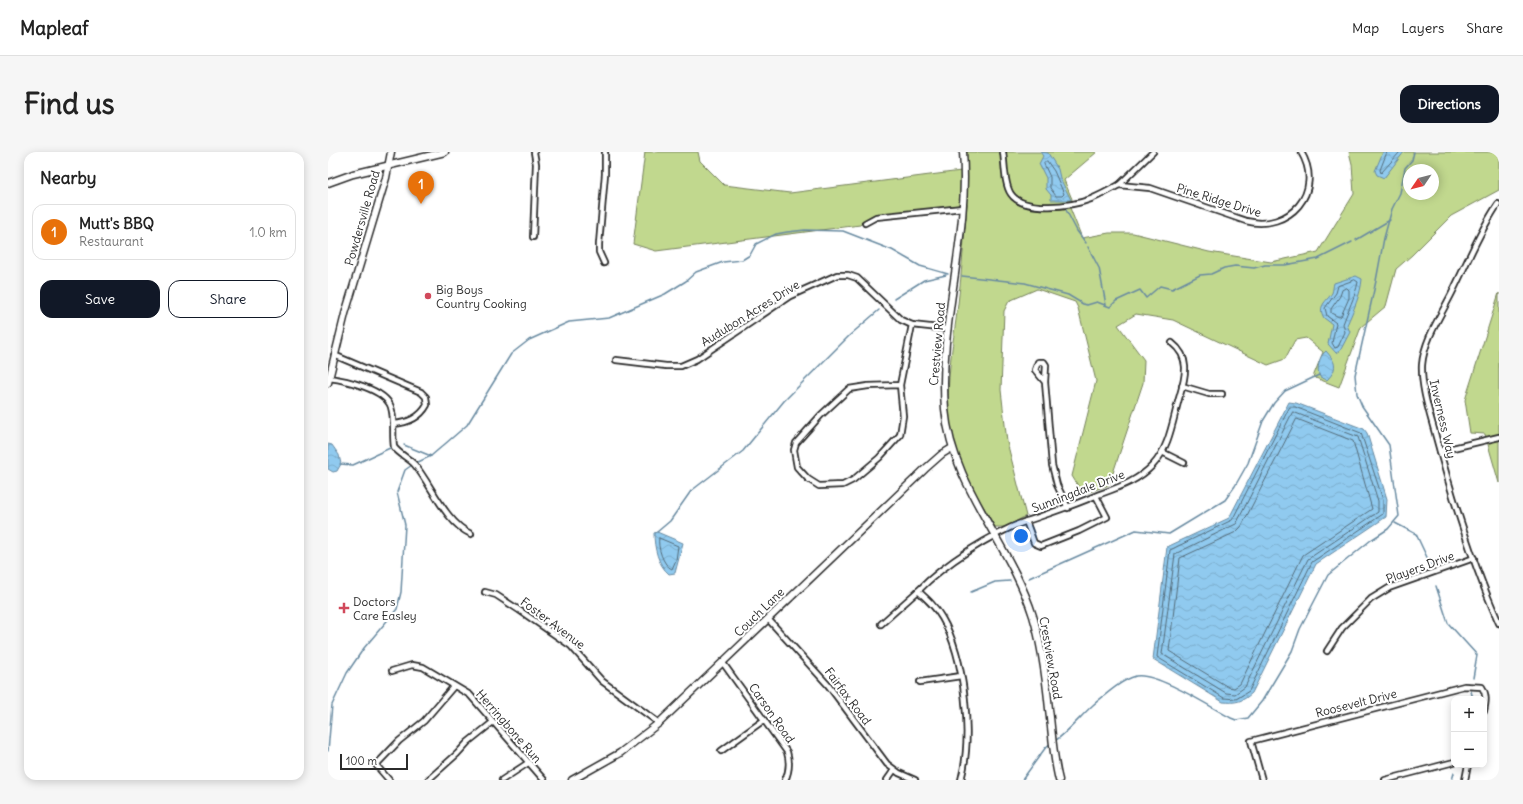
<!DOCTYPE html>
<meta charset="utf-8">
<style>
:root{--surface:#fff;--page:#f6f6f6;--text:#222;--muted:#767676;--line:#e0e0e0;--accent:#111827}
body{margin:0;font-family:Delius,sans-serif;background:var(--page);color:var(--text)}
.controls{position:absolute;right:12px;bottom:12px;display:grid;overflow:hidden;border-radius:8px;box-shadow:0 2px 10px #0003}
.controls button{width:36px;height:36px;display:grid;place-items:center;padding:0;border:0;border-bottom:1px solid var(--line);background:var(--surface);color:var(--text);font:20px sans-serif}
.compass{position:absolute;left:1075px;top:12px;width:36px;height:36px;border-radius:50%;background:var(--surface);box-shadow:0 2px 10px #0003;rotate:235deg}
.scale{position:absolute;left:12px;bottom:10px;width:68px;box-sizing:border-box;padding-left:4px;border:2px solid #2b2b2b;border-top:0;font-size:11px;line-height:14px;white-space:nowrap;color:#2b2b2b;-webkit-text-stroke:3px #fff;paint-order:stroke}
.you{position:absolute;left:693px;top:384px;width:14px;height:14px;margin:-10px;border:3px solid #fff;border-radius:50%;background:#1a73e8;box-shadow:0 0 0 6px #1a73e833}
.badge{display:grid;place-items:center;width:26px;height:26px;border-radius:50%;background:var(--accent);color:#fff;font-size:13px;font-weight:700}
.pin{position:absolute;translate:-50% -33px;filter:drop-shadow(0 1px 2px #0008)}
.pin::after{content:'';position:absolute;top:21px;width:14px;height:12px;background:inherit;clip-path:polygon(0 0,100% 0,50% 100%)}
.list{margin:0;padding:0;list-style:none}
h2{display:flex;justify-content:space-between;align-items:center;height:52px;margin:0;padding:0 16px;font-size:17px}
h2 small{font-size:13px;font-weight:400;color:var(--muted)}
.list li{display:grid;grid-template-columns:26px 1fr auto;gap:12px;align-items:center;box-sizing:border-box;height:56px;margin:0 8px 8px;padding:0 8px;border:1px solid var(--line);border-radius:12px}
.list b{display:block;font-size:15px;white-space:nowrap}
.list p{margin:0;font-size:13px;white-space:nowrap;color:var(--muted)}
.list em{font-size:13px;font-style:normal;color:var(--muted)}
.actions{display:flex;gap:8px;padding:12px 16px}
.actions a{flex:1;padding:9px 0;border:1px solid var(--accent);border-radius:12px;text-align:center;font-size:14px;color:var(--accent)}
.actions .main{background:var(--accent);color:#fff}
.map{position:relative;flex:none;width:1171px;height:628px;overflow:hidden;border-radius:12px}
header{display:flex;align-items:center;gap:24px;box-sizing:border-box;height:56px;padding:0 20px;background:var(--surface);border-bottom:1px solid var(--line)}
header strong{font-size:19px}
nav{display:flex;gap:22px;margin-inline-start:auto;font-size:14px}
.intro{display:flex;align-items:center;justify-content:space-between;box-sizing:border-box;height:96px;padding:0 24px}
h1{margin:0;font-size:28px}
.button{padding:10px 18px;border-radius:12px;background:var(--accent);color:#fff;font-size:14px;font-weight:700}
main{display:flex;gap:24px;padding:0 24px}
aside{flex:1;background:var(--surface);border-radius:12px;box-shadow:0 2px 10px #0003}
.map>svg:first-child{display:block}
.grass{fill:#c1d88e;stroke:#76825c;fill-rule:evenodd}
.water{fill:url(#water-waves);stroke:#688aa1}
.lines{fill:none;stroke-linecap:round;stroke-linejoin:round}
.shore{stroke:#536b79;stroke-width:1}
.stream{stroke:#688aa1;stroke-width:1.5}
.minor-casing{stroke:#2b2b2b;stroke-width:8}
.tertiary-casing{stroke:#2b2b2b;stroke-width:9}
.minor{stroke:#fff;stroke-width:4.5}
.tertiary{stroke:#fff;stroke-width:6}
.poi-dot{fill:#d1495b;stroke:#fff;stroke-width:1.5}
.labels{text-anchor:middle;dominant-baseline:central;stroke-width:4;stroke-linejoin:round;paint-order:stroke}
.street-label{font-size:12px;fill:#2b2b2b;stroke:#fff}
.poi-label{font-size:12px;fill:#2b2b2b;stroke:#fff;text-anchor:start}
</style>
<header>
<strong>Mapleaf</strong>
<nav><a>Map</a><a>Layers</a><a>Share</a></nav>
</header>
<div class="intro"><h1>Find us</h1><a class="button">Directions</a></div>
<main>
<aside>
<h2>Nearby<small></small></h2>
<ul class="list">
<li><span class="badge" style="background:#e8710a">1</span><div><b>Mutt's BBQ</b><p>Restaurant</p></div><em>1.0 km</em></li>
</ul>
<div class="actions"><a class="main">Save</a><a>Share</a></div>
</aside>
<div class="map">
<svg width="1171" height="628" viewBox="0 0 1171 628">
<defs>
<pattern id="water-waves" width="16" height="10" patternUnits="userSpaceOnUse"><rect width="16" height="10" fill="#90caef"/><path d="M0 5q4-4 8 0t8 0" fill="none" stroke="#7caecd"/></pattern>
</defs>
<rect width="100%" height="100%" fill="#fff"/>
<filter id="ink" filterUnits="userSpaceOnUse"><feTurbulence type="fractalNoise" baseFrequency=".025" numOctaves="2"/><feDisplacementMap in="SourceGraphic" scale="8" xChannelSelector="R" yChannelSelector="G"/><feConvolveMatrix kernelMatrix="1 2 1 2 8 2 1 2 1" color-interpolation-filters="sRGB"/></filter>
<g filter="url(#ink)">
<g class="grass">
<path d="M317,0h53l2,9 24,24 66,8 171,-22 -1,-19h137l-33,28 8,19 -2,9 12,30 27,-5h24l76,19 62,10 47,-10 36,-58 -2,-30 -3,-12h150v38l-48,26 -39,39 -16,14 -10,37 -25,21 -22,60 -26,-10 10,-25 -17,-14 -11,2 -10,19 -17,6 -95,-45 -37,-6 -18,11 26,35 -1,23 -34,102 -26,9 -11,-18 24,-95 -18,-73 -3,-6 -38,-13 -28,12 -5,10 -3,79 6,52 19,74 -21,11h-10c-17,-30 -35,-59 -43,-93 -9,-43 1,-87 6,-130 4,-33 6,-67 9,-100l-96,12 -11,9 -204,26 -23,-7zM1081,18h24v24h-24z"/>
<polygon points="1171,141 1171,331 1157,282 1142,281 1137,248"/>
</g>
<g class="water">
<polygon points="712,0 720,1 730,17 732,26 743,48 723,48 723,43 718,37 718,26 711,12 715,4"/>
<polygon points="1055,0 1076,0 1056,26 1049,23 1047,19"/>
<path d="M1028,124l6,3c-1,15 -9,32 -15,46l3,7 -10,19 -4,2 -8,-9 4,-20 -8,-6c-7,-12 2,-16 8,-25 1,-3 1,-6 2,-10z"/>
<path d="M998,199c9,10 13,17 1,29l-7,-3c-4,-8 -1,-21 6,-26z"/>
<path d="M961,250l7,1 68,26 3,4 20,66 -1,18 -70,47 -64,129c-10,9 -16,10 -29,9l-70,-43 14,-112 62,-29z"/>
<polygon points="0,292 4,293 11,303 13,312 9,319 5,320 0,317"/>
<path d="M329,380l26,11 -8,30 -6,1c-11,-9 -15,-26 -15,-41z"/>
</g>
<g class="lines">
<g class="shore">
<polyline points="1059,0 1052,18 1053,21 1072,0"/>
<polygon points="719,9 726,19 736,42 734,44 728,44 722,36 722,25 716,12"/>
<path d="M1027,128l3,2c-3,15 -10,28 -15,42l2,8 -7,15 -3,1 -3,-5 4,-20 -9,-7 -2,-8 11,-15 2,-7z"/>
<polygon points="1019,136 1021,138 1021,146 1013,164 1011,165 1003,161 1003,157 1012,144 1014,138"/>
<polygon points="962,255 967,255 1033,281 1055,348 1055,362 984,410 921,539 908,547 896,546 829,505 842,398 904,368"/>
<polygon points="965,260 1030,285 1050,349 1050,360 980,407 917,535 907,542 898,541 834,502 847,402 908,372"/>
<polygon points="969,267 1025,289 1044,357 975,403 912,532 906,536 900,535 841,499 852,406 908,380 913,375"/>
<path d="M331,386l19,8 -2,14 -4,9c-9,-3 -15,-23 -13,-31z"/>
</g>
<g class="stream">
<polyline points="737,56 749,79 758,91"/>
<polyline points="1028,88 1062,68"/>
<polyline points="760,95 771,116 778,153"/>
<polyline points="634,124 697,131 740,143 755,152 759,153 769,150 782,155 788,149 812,138 818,146 832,134 844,137 872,123 883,122 896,116 907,114 926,116 937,113 957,113 990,107 1024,90"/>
<polyline points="566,147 596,128 618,123"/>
<polyline points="76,293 103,304"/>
<polyline points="88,311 103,304 139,273 183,202 201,188 241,170 281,166 337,142 358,129 368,120 395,110 414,108 422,103 428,92 448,82 459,80 477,78 515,79 564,98 592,114 620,122"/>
<polyline points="12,312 25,313 62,296"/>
<polyline points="1067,371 1088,382 1104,416"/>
<polyline points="329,380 342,369 363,339 415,299 456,249 522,183 551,158"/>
<polyline points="701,426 808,378 841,382 897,348 907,334 920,311 935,269 946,251 957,239 991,223"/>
<polyline points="1108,434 1120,471 1149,503 1145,526"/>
<polyline points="643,440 667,430 682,429"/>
<polyline points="1143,539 1145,547"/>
<path d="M727,589c14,-10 25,-24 38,-36 12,-10 28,-25 43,-29 21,-4 76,32 95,42l5,2 12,-2 14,-17 30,-50 8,-22 28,-54 43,-35 17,-11 11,-13 -10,-71 -27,-39 -5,-12 -2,-19 21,-94 8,-43 8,-29 8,-16 5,-25 7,-8 2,-8"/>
<polyline points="0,599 4,553 19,521 36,496 69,457 73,440 77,373 69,340 77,318 84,313"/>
<polyline points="694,628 718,595 723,591"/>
<polyline points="1124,628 1126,621"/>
</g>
<g class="minor-casing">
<g id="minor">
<path d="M675,0c2,13 1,32 8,42 13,19 62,12 80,5 10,-4 19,-9 28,-14"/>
<path d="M825,0l-34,33 31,3 96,33c43,11 79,-29 55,-69"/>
<path d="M1170,52c-19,28 -31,59 -46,89 -11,22 -28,47 -30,72 -1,24 8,49 14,72 17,63 36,126 63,186"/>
<polyline points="537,71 548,65 635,56"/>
<polyline points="205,85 208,12 206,0"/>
<polyline points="276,111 271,100 271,92 277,22 277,0"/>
<path d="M6,203l87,37 5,5 1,8c-7,13 -20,18 -34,19"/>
<polyline points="288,208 338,214 353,214 369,207 462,144 509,123 520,123 529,126 573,168 584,173 620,177"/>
<path d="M1,226c16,2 56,11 62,29 4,13 1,27 3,40 6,8 15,11 21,18 17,21 31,58 56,69"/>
<polyline points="717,230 707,218 710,210 716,210 718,213 717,230 724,313 729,333 740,356"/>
<polyline points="572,233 540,234 521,237 493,263 468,291 466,298 469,315 480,327 491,334 515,333 525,328 551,306 572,283 575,264 572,233 584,173"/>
<polyline points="854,234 881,242 894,242"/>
<polyline points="1112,299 1171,285"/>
<polyline points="834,300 856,311"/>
<polyline points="698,369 706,391 713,394 751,379 779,365 768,344"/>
<polyline points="157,440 168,443 191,458 243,494 274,529 331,571"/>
<polyline points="440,467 500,533 559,612 571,621 587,628"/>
<polyline points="553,472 590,439"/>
<polyline points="999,499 1014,476 1043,447 1061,436 1146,406"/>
<path d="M395,511l64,89c3,10 3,18 -2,28"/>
<polyline points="64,519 84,513 95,515 142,543 216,628"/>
<polyline points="592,530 633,524"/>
<polyline points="393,599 436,568"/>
<polyline points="61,628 48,613 71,589 96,569 126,534"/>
<polyline points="100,628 129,602 140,590 165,570"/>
<polyline points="174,628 200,611"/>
<polyline points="559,628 566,618"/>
<path d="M633,628c12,-44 4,-122 -19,-162 -6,-11 -15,-19 -24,-27 26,-27 74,-58 109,-70 23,-8 45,-15 68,-25 21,-8 42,-14 58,-31 17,-18 20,-47 27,-70 6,-20 10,-38 -8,-52"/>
<path d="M934,628l-11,-39 213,-55 18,1c5,8 4,15 2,24"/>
<polyline points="1057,628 1126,610"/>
<polyline points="1137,628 1140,613"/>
</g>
</g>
<g class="tertiary-casing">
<g id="tertiary">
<path d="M635,0c7,86 -25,171 -18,257 7,78 65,134 88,207 9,30 13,62 16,93 3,23 4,48 10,71"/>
<polyline points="0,31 25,22 117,0"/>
<polyline points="0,231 17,162 58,26 63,0"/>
<polyline points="244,628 292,601 331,571 597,317 614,302 624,296"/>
</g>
</g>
<use href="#minor" class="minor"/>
<use href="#tertiary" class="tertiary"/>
</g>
</g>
<g class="poi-dot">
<circle cx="100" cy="144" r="4"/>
<path d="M14 450h4v4h4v4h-4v4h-4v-4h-4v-4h4z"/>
</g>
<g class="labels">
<g class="street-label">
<text transform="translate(891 48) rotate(17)">Pine Ridge Drive</text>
<text transform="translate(34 66) rotate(-74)">Powdersville Road</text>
<text transform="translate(422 161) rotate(-32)">Audubon Acres Drive</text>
<text transform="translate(609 192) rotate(-85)">Crestview Road</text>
<text transform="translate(1115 267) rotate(77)">Inverness Way</text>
<text transform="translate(750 339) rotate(-21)">Sunningdale Drive</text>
<text transform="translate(1092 415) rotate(-20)">Players Drive</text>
<text transform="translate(431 460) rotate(-44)">Couch Lane</text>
<text transform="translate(225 471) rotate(37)">Foster Avenue</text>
<text transform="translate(723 506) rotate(80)">Crestview Road</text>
<text transform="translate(520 544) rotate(53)">Fairfax Road</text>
<text transform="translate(1028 551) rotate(-14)">Roosevelt Drive</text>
<text transform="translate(444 561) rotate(55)">Carson Road</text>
<text transform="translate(181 574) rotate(49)">Herringbone Run</text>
</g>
<g class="poi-label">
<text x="108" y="137">Big Boys<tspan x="108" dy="14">Country Cooking</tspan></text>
<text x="25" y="449">Doctors<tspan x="25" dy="14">Care Easley</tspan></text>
</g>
</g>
</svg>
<div class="controls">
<button>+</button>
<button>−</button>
</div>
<svg class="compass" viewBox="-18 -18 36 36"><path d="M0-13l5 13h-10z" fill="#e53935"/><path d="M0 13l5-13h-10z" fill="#767676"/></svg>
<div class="scale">100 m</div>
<div class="you"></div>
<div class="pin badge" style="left:93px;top:52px;background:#e8710a">1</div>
</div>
</main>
